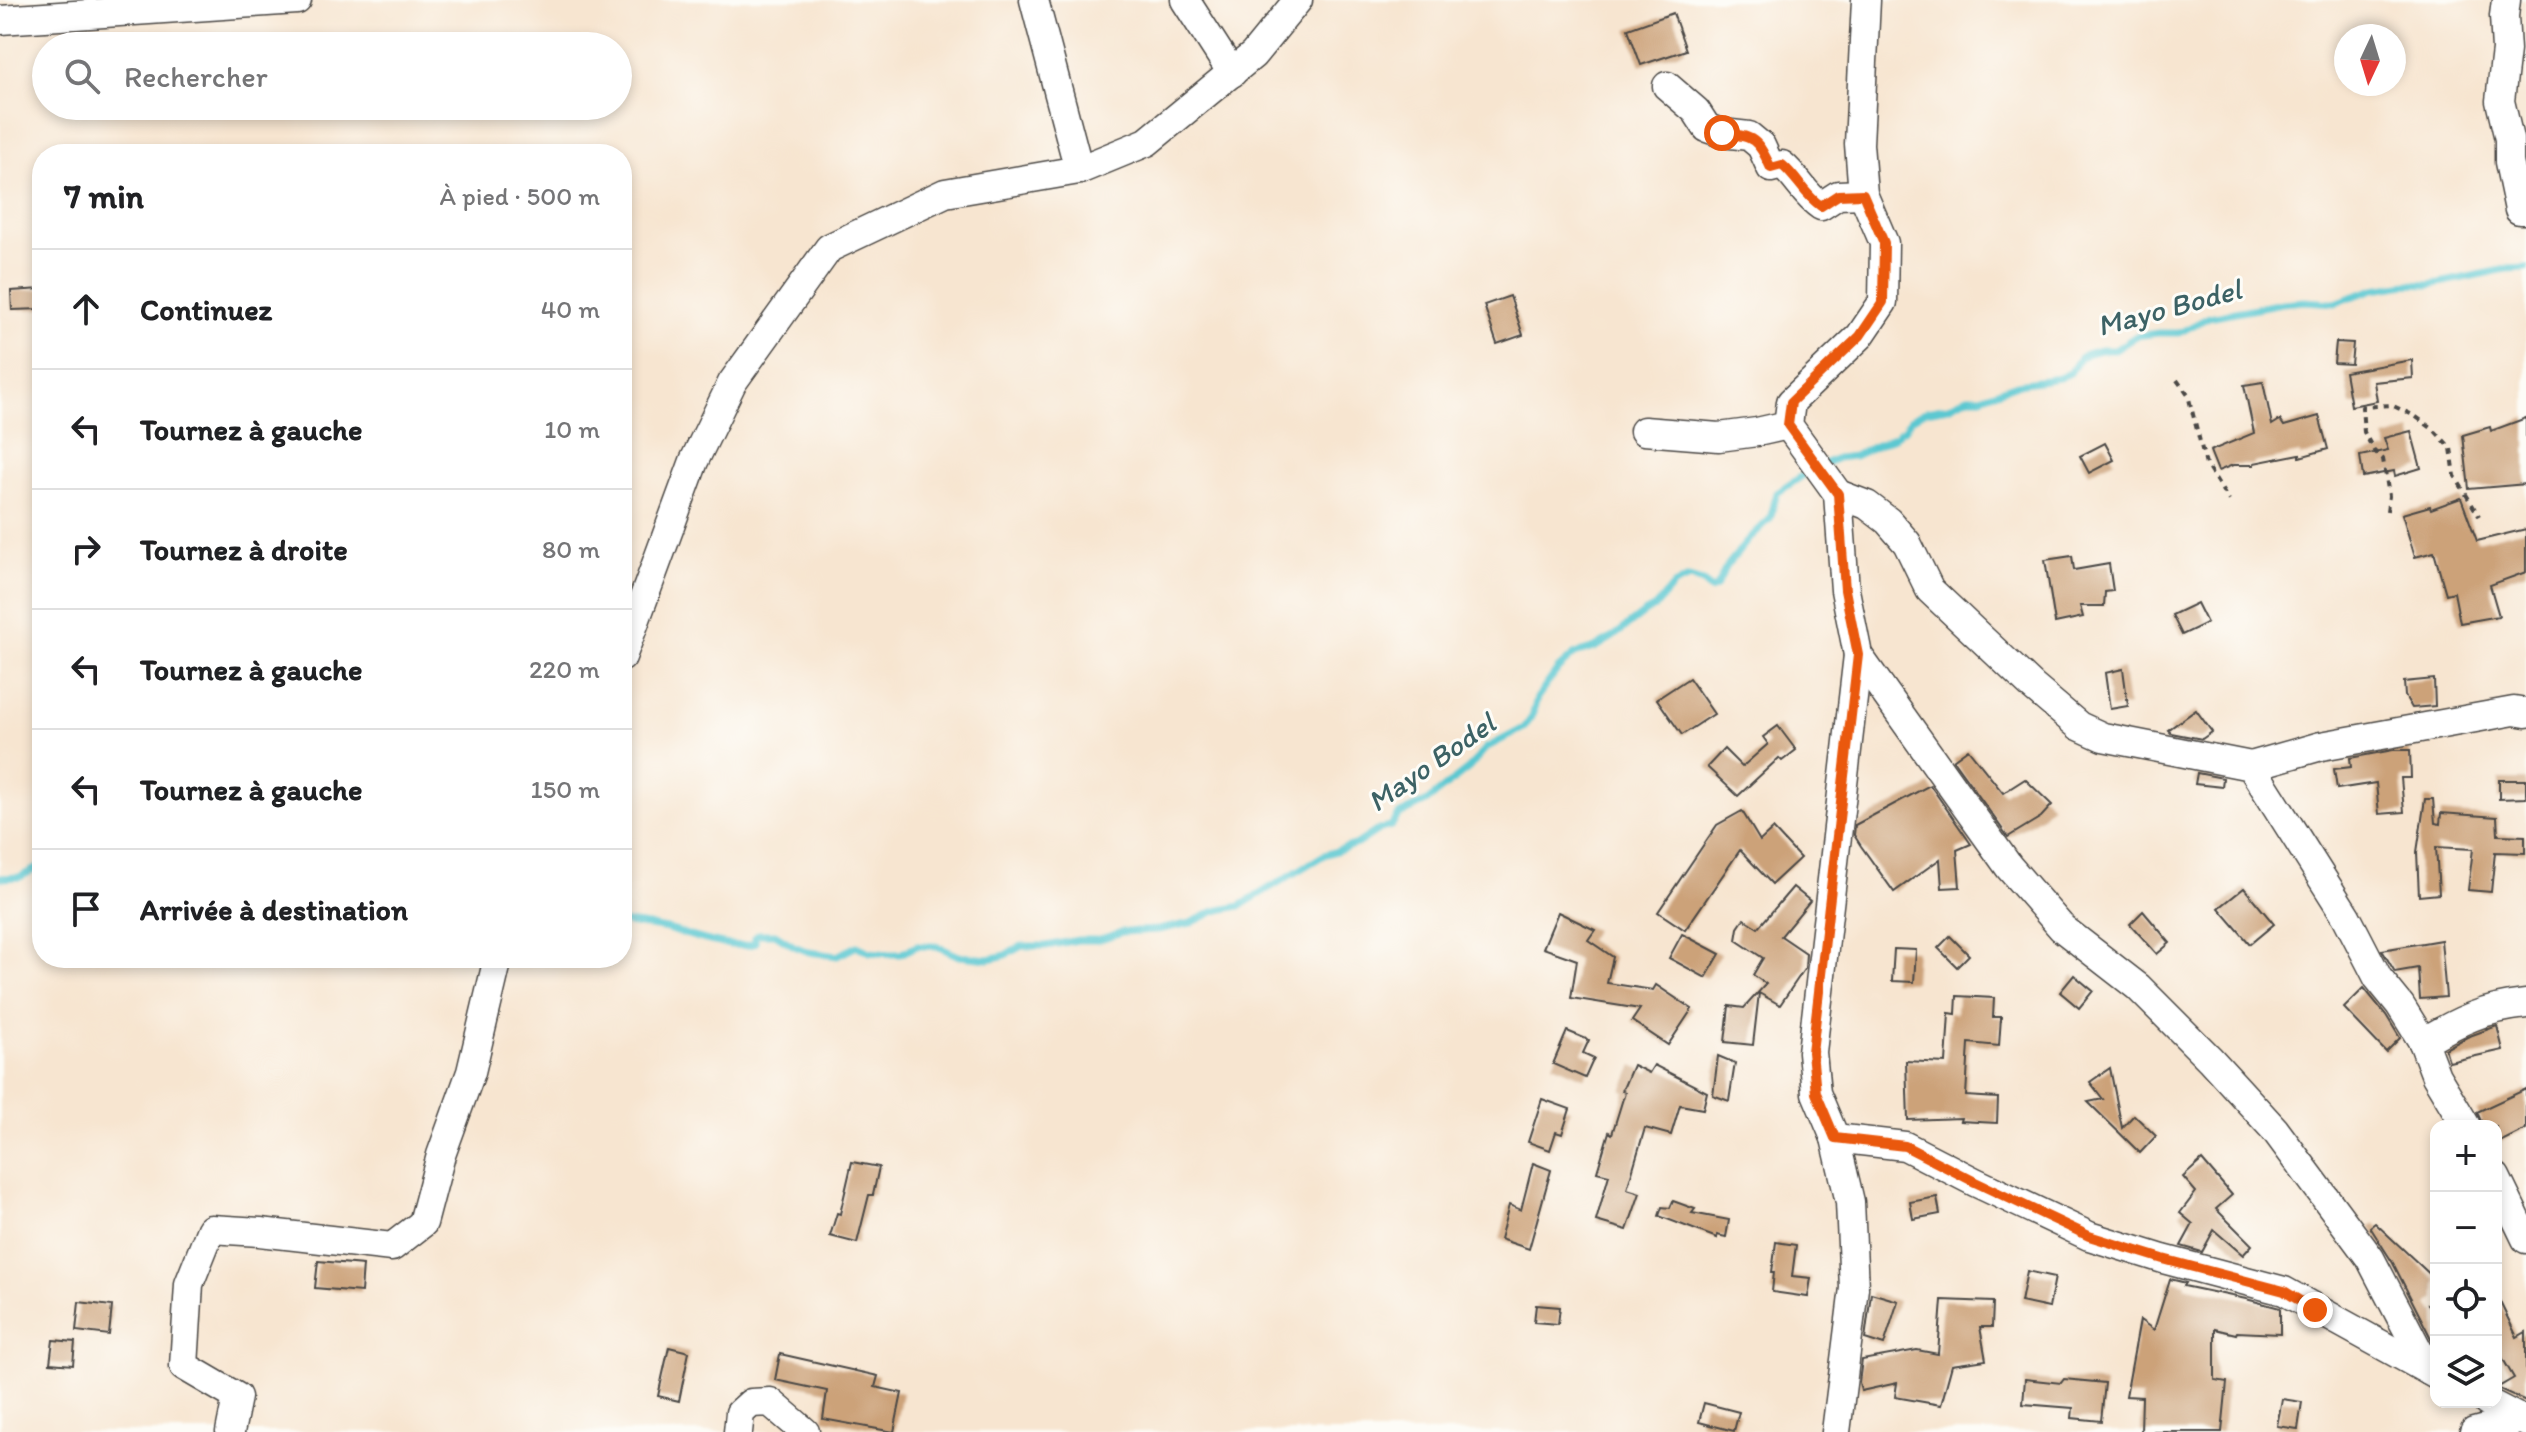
<!DOCTYPE html>
<html lang="fr">
<meta charset="utf-8">
<style>
:root{--surface:#fff;--page:#f2f2f2;--text:#202124;--muted:#757577;--line:#e0e0e0}
body{margin:0;font-family:Itim,sans-serif;background:var(--page);color:var(--text)}
.controls{position:absolute;right:24px;bottom:24px;display:grid;overflow:hidden;border-radius:16px;box-shadow:0 4px 12px #0003}
.controls button{width:72px;height:72px;display:grid;place-items:center;padding:0;border:0;border-bottom:2px solid var(--line);background:var(--surface);color:var(--text);font:40px sans-serif}
.compass{position:absolute;left:2334px;top:24px;width:72px;height:72px;border-radius:50%;background:var(--surface);box-shadow:0 4px 12px #0003;rotate:184deg}
.stop{position:absolute;width:24px;height:24px;margin:-18px;border:6px solid #ea580c;border-radius:50%;background:#fff}
.stop.end{background:#ea580c;border-color:#fff;box-shadow:0 2px 8px #0008}
.list{margin:0;padding:0;list-style:none}
h2{display:flex;justify-content:space-between;align-items:center;height:104px;margin:0;padding:0 32px;font-size:34px}
h2 small{font-size:26px;font-weight:400;color:var(--muted)}
.list li{display:grid;grid-template-columns:52px 1fr auto;gap:24px;align-items:center;box-sizing:border-box;height:120px;padding:0 32px;border-top:2px solid var(--line)}
.list b{display:block;font-size:30px;white-space:nowrap}
.list em{font-size:26px;font-style:normal;color:var(--muted)}
.icon{flex:none;width:44px;height:44px;fill:none;stroke:currentColor;stroke-width:2;stroke-linecap:round;stroke-linejoin:round}
.map{position:relative;flex:none;width:2526px;height:1432px;overflow:hidden}
.search{position:absolute;background:var(--surface);box-shadow:0 4px 12px #0003;left:32px;top:32px;width:600px;height:88px;display:flex;align-items:center;gap:20px;box-sizing:border-box;padding:0 28px;border-radius:44px;color:var(--muted);font-size:30px}
.panel{position:absolute;background:var(--surface);box-shadow:0 4px 12px #0003;left:32px;top:144px;width:600px;height:824px;border-radius:32px}
.map>svg:first-child{display:block}
.lines{fill:none;stroke-linecap:round;stroke-linejoin:round}
.stream{stroke:#5bc8d1;stroke-width:7}
.building{fill:#cca279}
.minor-casing{stroke:#4a4744;stroke-width:31}
.path{stroke:#4a4744;stroke-width:4;stroke-dasharray:6 6;stroke-linecap:butt}
.minor{stroke:#fff;stroke-width:28}
.route{stroke:#ea580c;stroke-width:10}
.labels{text-anchor:middle;dominant-baseline:central;stroke-width:6;stroke-linejoin:round;paint-order:stroke}
.water-label{font-size:30px;font-style:italic;fill:#3c6265;stroke:#fdfcf7}
</style>
<div class="map">
<svg width="2526" height="1432" viewBox="0 0 2526 1432">
<rect width="100%" height="100%" fill="#fdfcf7"/>
<filter id="ink" filterUnits="userSpaceOnUse"><feTurbulence type="fractalNoise" baseFrequency=".0125" numOctaves="2"/><feDisplacementMap in="SourceGraphic" scale="16" xChannelSelector="R" yChannelSelector="G"/><feConvolveMatrix kernelMatrix="1 2 1 2 8 2 1 2 1" color-interpolation-filters="sRGB"/></filter>
<filter id="wash" filterUnits="userSpaceOnUse"><feTurbulence type="fractalNoise" baseFrequency=".006" numOctaves="4" result="noise"/><feDisplacementMap in="SourceGraphic" scale="32" xChannelSelector="R" yChannelSelector="G"/><feGaussianBlur stdDeviation="1.8" result="paint"/><feColorMatrix in="noise" values="0 0 0 0 0 0 0 0 0 0 0 0 0 0 0 0 0 1.4 0 .05"/><feComposite in="paint" operator="in"/></filter>
<g filter="url(#wash)">
<rect width="100%" height="100%" fill="#f7e5d0"/>
<g class="lines">
<g class="stream">
<polyline points="1822,465 1837,458 1854,456 1894,437 1905,429 1911,419 1926,411 1948,407 1968,397 1981,397 2017,384 2059,378 2070,373 2080,358 2086,354 2100,350 2115,350 2136,336 2158,333 2179,333 2209,317 2282,303 2304,301 2335,303 2374,289 2408,284 2430,285 2506,269 2526,268"/>
<polyline points="0,878 20,877 42,866"/>
<path d="M622,922c15,3 30,4 45,7 22,6 68,23 88,14v-6l4,-3h16l19,12 15,6 28,4 20,-10 13,6 19,2h11l17,-8h20l22,10 30,3 17,-4 16,-9h24l32,-6h20l24,-8 36,-2 33,-7 24,-12 25,-5 84,-51 33,-11 21,-14 13,-4 8,-11 27,-13 43,-34 17,-20 38,-20 8,-11 5,-19 21,-29 17,-15 20,-6 18,-11 31,-24 11,-6 19,-22 15,-7 14,4 7,8 6,-3 11,-21 21,-26 22,-21 7,-26 34,-23"/>
</g>
</g>
<g id="blocks">
<g class="building">
<polygon points="1673,13 1686,50 1641,65 1628,29"/>
<polygon points="42,289 42,309 12,310 11,291"/>
<polygon points="1510,296 1523,335 1497,344 1484,305"/>
<polygon points="2336,342 2353,343 2351,364 2334,363"/>
<polygon points="2412,360 2413,378 2374,382 2377,401 2351,406 2345,372"/>
<polygon points="2263,382 2272,425 2280,420 2284,426 2319,416 2328,449 2300,457 2300,454 2254,463 2254,465 2233,465 2218,471 2210,451 2254,433 2244,385"/>
<polygon points="2526,418 2526,484 2469,489 2463,435 2490,427 2491,431"/>
<polygon points="2411,431 2421,468 2395,476 2394,471 2363,477 2360,456 2388,450 2384,438"/>
<polygon points="2105,443 2114,460 2089,473 2080,456"/>
<polygon points="2461,498 2477,541 2526,529 2526,572 2490,585 2499,616 2460,623 2454,592 2446,594 2434,552 2415,557 2402,514 2430,506 2431,509"/>
<polygon points="2072,556 2074,570 2109,564 2113,591 2105,592 2104,606 2080,606 2083,617 2055,623 2045,560"/>
<polygon points="2197,603 2207,623 2182,635 2172,615"/>
<polygon points="2123,669 2128,706 2110,709 2105,673"/>
<polygon points="1689,678 1714,714 1682,735 1657,699"/>
<polygon points="2434,679 2435,706 2412,708 2405,696 2404,682"/>
<polygon points="2196,710 2212,732 2202,739 2171,733 2168,730"/>
<polygon points="1778,726 1796,750 1782,761 1779,758 1738,796 1707,767 1724,749 1742,767 1768,744 1763,737"/>
<polygon points="1968,749 2003,793 2025,779 2052,805 2041,817 2008,837 1953,760"/>
<polygon points="2393,750 2410,750 2411,778 2401,778 2404,812 2379,814 2376,783 2337,789 2334,769 2351,767 2350,758"/>
<polygon points="2197,773 2223,778 2222,787 2195,784"/>
<polygon points="2499,780 2526,780 2526,798 2499,799"/>
<polygon points="1930,785 1971,844 1957,850 1960,887 1942,888 1940,859 1894,892 1861,846 1854,835 1855,825"/>
<polygon points="2425,799 2433,799 2435,823 2440,824 2441,813 2497,817 2498,835 2525,836 2525,853 2495,852 2491,892 2468,890 2473,849 2436,847 2439,894 2419,896 2417,852"/>
<polygon points="1742,811 1760,841 1773,829 1800,858 1772,884 1740,850 1685,930 1658,912 1717,825"/>
<polygon points="1793,887 1810,901 1781,936 1806,953 1805,968 1780,1005 1759,993 1753,1045 1725,1042 1729,1006 1744,1008 1766,984 1753,975 1763,958 1736,940 1738,928 1744,919 1758,928"/>
<polygon points="2244,888 2274,924 2250,944 2219,908"/>
<polygon points="2143,911 2170,943 2157,954 2130,924"/>
<polygon points="1558,912 1595,930 1588,940 1613,957 1607,983 1653,990 1656,985 1692,1009 1668,1045 1632,1021 1640,1009 1571,998 1577,960 1543,948"/>
<polygon points="1682,934 1720,954 1706,978 1669,958"/>
<polygon points="1950,936 1969,955 1957,967 1938,948"/>
<polygon points="2441,940 2446,997 2420,999 2418,968 2395,972 2382,950"/>
<polygon points="1894,949 1916,950 1914,982 1892,981"/>
<polygon points="2074,975 2093,991 2079,1008 2060,992"/>
<polygon points="2364,988 2386,1015 2400,1038 2386,1052 2344,1008"/>
<polygon points="1957,996 1994,998 1993,1017 2001,1017 1999,1046 1969,1043 1966,1096 1998,1098 1997,1123 1960,1121 1961,1118 1908,1120 1906,1061 1946,1063 1949,1013 1956,1014"/>
<polygon points="2497,1026 2503,1050 2449,1062 2445,1049 2467,1037"/>
<polygon points="1567,1031 1589,1040 1583,1053 1594,1058 1585,1078 1553,1064"/>
<polygon points="1718,1056 1735,1063 1729,1101 1713,1095"/>
<polygon points="1633,1065 1649,1073 1654,1065 1707,1092 1703,1109 1680,1105 1671,1135 1645,1128 1627,1189 1640,1193 1627,1230 1596,1221 1609,1175 1597,1172 1609,1132 1612,1134 1625,1092 1622,1091"/>
<polygon points="2110,1068 2122,1128 2134,1115 2156,1136 2140,1153 2088,1102 2103,1099 2090,1082"/>
<polygon points="2526,1089 2526,1129 2496,1144 2496,1126 2483,1126 2477,1112"/>
<polygon points="1542,1099 1570,1109 1562,1134 1556,1132 1550,1150 1528,1142"/>
<polygon points="2202,1160 2232,1195 2216,1209 2252,1245 2243,1255 2214,1230 2202,1252 2181,1246 2193,1224 2180,1213 2196,1192 2183,1177"/>
<polygon points="852,1162 879,1167 873,1195 869,1195 857,1243 830,1236 837,1213 840,1214"/>
<polygon points="1533,1163 1551,1170 1529,1249 1500,1239 1509,1205 1521,1210"/>
<polygon points="1937,1197 1940,1214 1913,1219 1910,1202"/>
<polygon points="1673,1201 1695,1209 1692,1213 1729,1220 1726,1237 1717,1235 1717,1238 1659,1216 1662,1207 1670,1208"/>
<polygon points="2375,1223 2436,1280 2436,1298 2428,1304 2436,1313 2436,1348 2393,1263 2370,1227"/>
<polygon points="1776,1242 1796,1245 1792,1276 1811,1278 1808,1297 1772,1292 1774,1272 1772,1272"/>
<polygon points="318,1261 363,1265 361,1292 315,1288"/>
<polygon points="2027,1271 2055,1277 2049,1308 2021,1302"/>
<polygon points="2170,1279 2186,1283 2184,1286 2246,1299 2280,1308 2280,1334 2237,1332 2236,1334 2215,1329 2215,1380 2227,1382 2222,1432 2141,1432 2142,1397 2126,1396 2140,1320 2154,1330"/>
<polygon points="1871,1293 1898,1301 1884,1345 1865,1339"/>
<polygon points="2496,1294 2517,1337 2526,1332 2526,1401 2497,1388 2514,1378 2496,1347"/>
<polygon points="1942,1300 1993,1302 1992,1327 1980,1327 1986,1360 1952,1365 1941,1405 1895,1397 1897,1383 1861,1391 1859,1382 1862,1360 1917,1350 1938,1354"/>
<polygon points="79,1302 112,1306 109,1335 76,1331"/>
<polygon points="1536,1305 1560,1307 1558,1324 1534,1322"/>
<polygon points="53,1340 75,1342 73,1365 50,1363"/>
<polygon points="669,1347 689,1352 679,1401 658,1396"/>
<polygon points="780,1354 878,1376 875,1387 902,1393 894,1432 823,1419 827,1391 775,1380"/>
<polygon points="2025,1379 2061,1383 2064,1379 2105,1383 2101,1421 2072,1418 2073,1408 2023,1404"/>
<polygon points="2282,1399 2302,1402 2298,1429 2277,1426"/>
<polygon points="1704,1403 1739,1412 1734,1431 1699,1422"/>
</g>
</g>
</g>
<g filter="url(#ink)">
<use href="#blocks" fill-opacity="0" stroke="#4a4744" stroke-width="2"/>
<g class="lines">
<g class="minor-casing">
<g id="minor">
<polyline points="1034,0 1079,170"/>
<polyline points="1185,0 1232,73"/>
<polyline points="1866,0 1859,144 1863,194 1884,243 1883,302 1860,336 1791,402 1788,425 1838,494 1845,590 1858,655 2009,867 2062,928 2138,987 2210,1059 2275,1130 2370,1258 2429,1371 2436,1375"/>
<polyline points="2506,0 2504,16 2506,50 2500,101 2509,139 2509,162 2519,210 2526,210"/>
<polyline points="0,20 297,0"/>
<path d="M1667,86l29,25 11,17 15,5 27,3 12,10 10,22 11,-3c16,13 22,30 39,41l17,-11 25,-1"/>
<polyline points="1644,431 1719,437 1757,432 1788,425"/>
<polyline points="1838,494 1867,505 1888,521 1907,543 1930,590 2033,687 2079,726 2103,737 2251,766 2346,916 2378,978 2400,1005 2423,1042"/>
<polyline points="1858,655 1812,1052 1816,1093 1835,1138 1905,1146 1975,1182 2089,1236 2163,1259 2284,1291 2429,1371"/>
<polyline points="622,657 694,461 732,383 829,248 945,193 1079,170 1147,142 1253,55 1298,0"/>
<polyline points="2251,766 2321,746 2514,711 2526,713"/>
<path d="M2466,1126l-30,-50 -13,-34c35,-21 62,-34 103,-38"/>
<polyline points="1835,1138 1850,1202 1854,1288 1836,1432"/>
<polyline points="2496,1177 2526,1239"/>
<polyline points="2487,1402 2526,1422"/>
<polyline points="230,1432 237,1397 184,1366 189,1284 211,1229 260,1232 392,1247 423,1223 441,1155 471,1072 498,958"/>
<polyline points="738,1432 740,1413 751,1403 770,1402 805,1432"/>
<polyline points="2474,1432 2526,1418"/>
</g>
</g>
<g class="path">
<polyline points="2177,380 2188,395 2206,465 2229,501"/>
<polyline points="2387,511 2389,496 2383,459 2374,451 2364,432 2362,407 2391,405 2415,416 2434,430 2451,448 2455,476 2479,516"/>
</g>
<use href="#minor" class="minor"/>
</g>
</g>
<g class="lines" filter="url(#ink)">
<path class="route" d="M1722,133c33,3 35,6 49,35l11,-3c16,13 22,30 39,41l17,-11 25,-1 21,49 -1,59 -23,34 -69,66 -3,23 50,69 7,96 13,65 -46,397 4,41 19,45 70,8 70,36 114,54 74,23 121,32 31,19"/>
</g>
<g class="labels">
<g class="water-label">
<text transform="translate(2169 307) rotate(-15)">Mayo Bodel</text>
<text transform="translate(1431 762) rotate(-35)">Mayo Bodel</text>
</g>
</g>
</svg>
<div class="controls">
<button>+</button>
<button>−</button>
<button><svg class="icon" aria-label="locate" viewBox="0 0 24 24"><circle cx="12" cy="12" r="6"/><path d="M12 2v4M12 18v4M2 12h4M18 12h4"/></svg></button>
<button><svg class="icon" aria-label="layers" viewBox="0 0 24 24"><path d="M12 4l9 5-9 5-9-5zM3 14l9 5 9-5"/></svg></button>
</div>
<svg class="compass" viewBox="-18 -18 36 36"><path d="M0-13l5 13h-10z" fill="#e53935"/><path d="M0 13l5-13h-10z" fill="#757577"/></svg>
<div class="stop" style="left:1722px;top:133px"></div>
<div class="stop end" style="left:2315px;top:1310px"></div>
<div class="search"><svg class="icon" aria-label="search" viewBox="0 0 24 24"><circle cx="10" cy="10" r="6"/><path d="M15 15l6 6"/></svg>Rechercher</div>
<section class="panel">
<h2>7 min<small>À pied · 500 m</small></h2>
<ul class="list">
<li><svg class="icon" aria-label="ahead" viewBox="0 0 24 24"><path d="M12 20V5M6 11l6-6 6 6"/></svg><div><b>Continuez</b></div><em>40 m</em></li>
<li><svg class="icon" aria-label="left" viewBox="0 0 24 24"><path d="M17 20v-9H6M10 6l-5 5 5 5"/></svg><div><b>Tournez à gauche</b></div><em>10 m</em></li>
<li><svg class="icon" aria-label="right" viewBox="0 0 24 24"><path d="M7 20v-9h11M14 6l5 5-5 5"/></svg><div><b>Tournez à droite</b></div><em>80 m</em></li>
<li><svg class="icon" aria-label="left" viewBox="0 0 24 24"><path d="M17 20v-9H6M10 6l-5 5 5 5"/></svg><div><b>Tournez à gauche</b></div><em>220 m</em></li>
<li><svg class="icon" aria-label="left" viewBox="0 0 24 24"><path d="M17 20v-9H6M10 6l-5 5 5 5"/></svg><div><b>Tournez à gauche</b></div><em>150 m</em></li>
<li><svg class="icon" aria-label="arrive" viewBox="0 0 24 24"><path d="M6 21V4h12l-3 4 3 4H6"/></svg><div><b>Arrivée à destination</b></div></li>
</ul>
</section>
</div>
